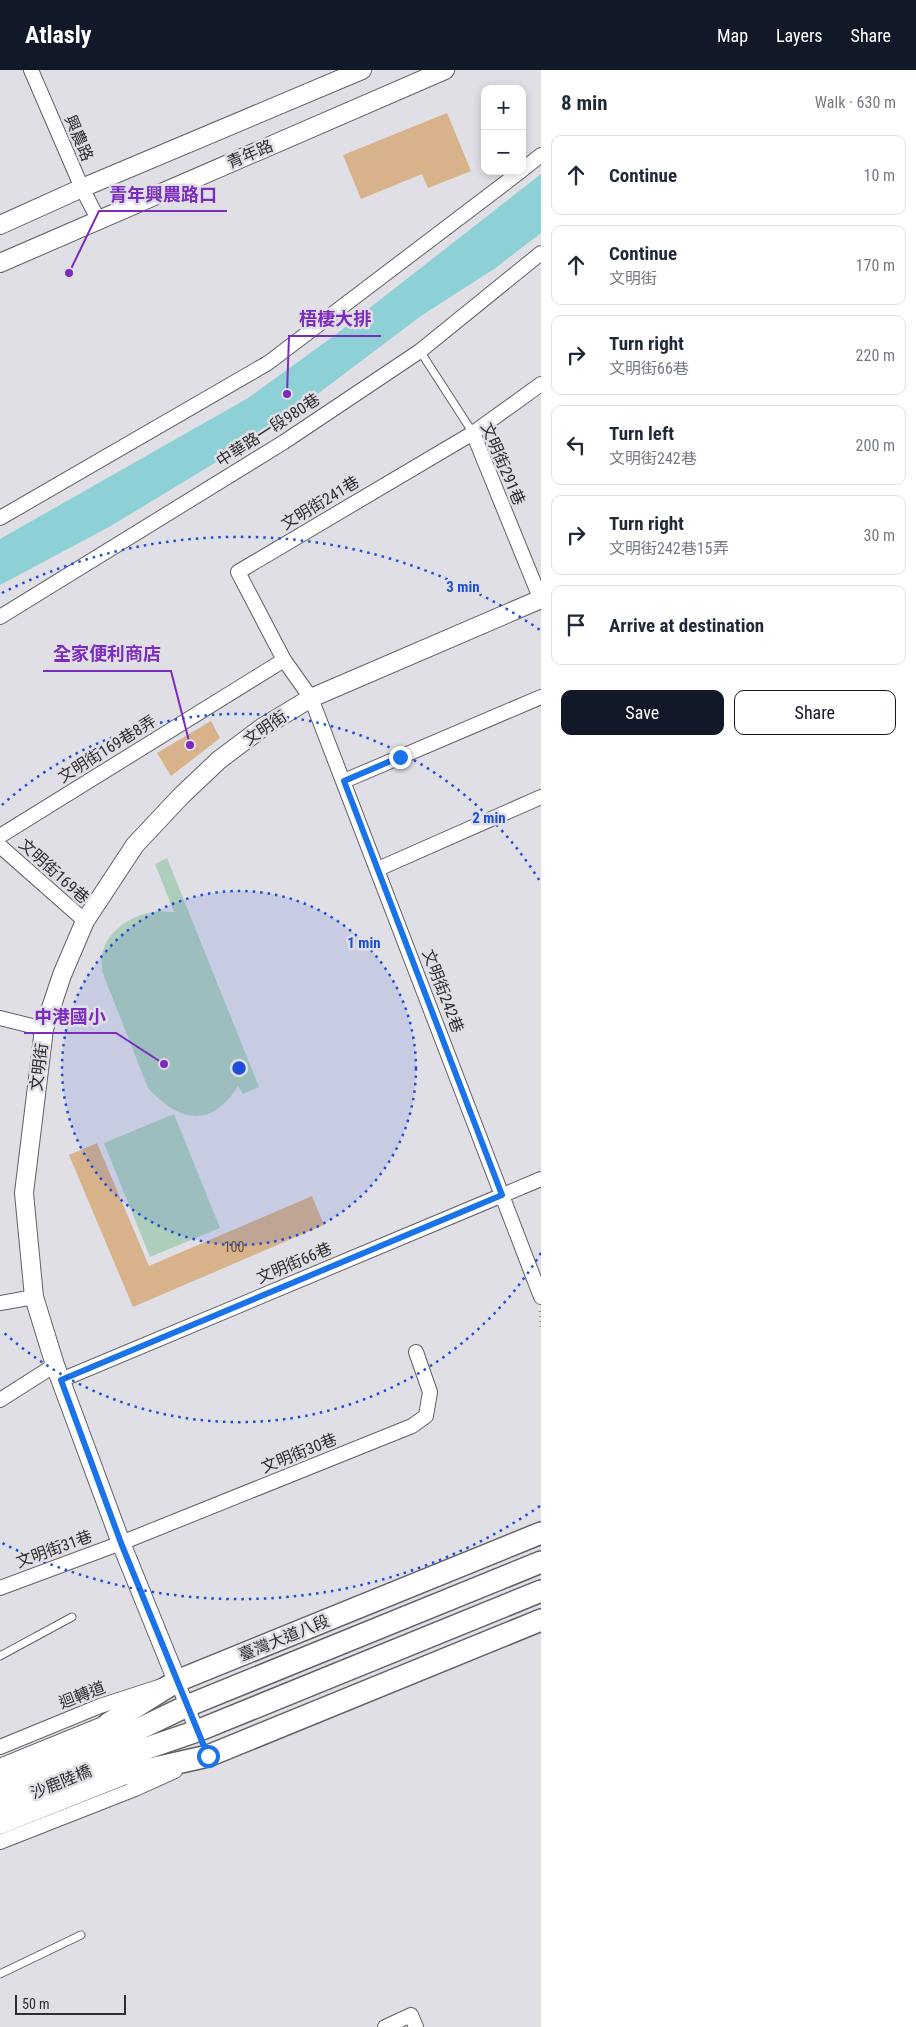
<!DOCTYPE html>
<meta charset="utf-8">
<style>
:root{--surface:#fff;--page:#f2f2f3;--text:#1f2937;--muted:#747a83;--line:#e0e1e3;--accent:#111827}
body{margin:0;font-family:"Roboto Condensed","Noto Sans TC",sans-serif;background:var(--page);color:var(--text)}
.controls{position:absolute;right:15px;top:15px;display:grid;overflow:hidden;border-radius:10px;box-shadow:0 2px 8px #0003}
.controls button{width:45px;height:45px;display:grid;place-items:center;padding:0;border:0;border-bottom:1px solid var(--line);background:var(--surface);color:var(--text);font:25px sans-serif}
.scale{position:absolute;left:15px;bottom:12px;width:111px;box-sizing:border-box;padding-left:5px;border:2px solid #2d2d2f;border-top:0;font-size:14px;line-height:18px;white-space:nowrap;color:#2d2d2f;-webkit-text-stroke:4px #dfdfe5;paint-order:stroke}
.stop{position:absolute;width:15px;height:15px;margin:-11px;border:4px solid #1a73e8;border-radius:50%;background:#fff}
.stop.end{background:#1a73e8;border-color:#fff;box-shadow:0 1px 5px #0008}
.list{margin:0;padding:0;list-style:none}
h2{display:flex;justify-content:space-between;align-items:center;height:65px;margin:0;padding:0 20px;font-size:21px}
h2 small{font-size:16px;font-weight:400;color:var(--muted)}
.list li{display:grid;grid-template-columns:32px 1fr auto;gap:15px;align-items:center;box-sizing:border-box;height:80px;margin:0 10px 10px;padding:0 10px;border:1px solid var(--line);border-radius:10px}
.list b{display:block;font-size:19px;white-space:nowrap}
.list p{margin:0;font-size:16px;white-space:nowrap;color:var(--muted)}
.list em{font-size:16px;font-style:normal;color:var(--muted)}
.actions{display:flex;gap:10px;padding:15px 20px}
.actions a{flex:1;padding:11px 0;border:1px solid var(--accent);border-radius:10px;text-align:center;font-size:18px;color:var(--accent)}
.actions .main{background:var(--accent);color:#fff}
.icon{flex:none;width:28px;height:28px;fill:none;stroke:currentColor;stroke-width:2;stroke-linecap:round;stroke-linejoin:round}
.map{position:relative;flex:none;width:541px;height:1957px;overflow:hidden}
header{display:flex;align-items:center;gap:30px;box-sizing:border-box;height:70px;padding:0 25px;background:var(--accent);color:#fff}
header strong{font-size:24px}
nav{display:flex;gap:28px;margin-inline-start:auto;font-size:18px}
main{display:flex}
aside{flex:1;background:var(--surface)}
.map>svg:first-child{display:block}
.green{fill:#aecebc}
.water{fill:#8dd1d7}
.building{fill:#d8b28b}
.lines{fill:none;stroke-linecap:round;stroke-linejoin:round}
.service-casing{stroke:#606066;stroke-width:9}
.minor-casing{stroke:#606066;stroke-width:16}
.tertiary-casing{stroke:#606066;stroke-width:20}
.primary-casing{stroke:#606066;stroke-width:24}
.path{stroke:#8d8d91;stroke-width:2.5;stroke-dasharray:1 4;stroke-linecap:butt}
.service{stroke:#fff;stroke-width:7}
.minor{stroke:#fff;stroke-width:14}
.tertiary{stroke:#fff;stroke-width:18}
.primary{stroke:#fff;stroke-width:21}
.route{stroke:#1a73e8;stroke-width:6}
.ring{fill:none;stroke:#1d4ed8;stroke-width:2.5;stroke-dasharray:2.5 5}
.labels{text-anchor:middle;dominant-baseline:central;stroke-width:5;stroke-linejoin:round;paint-order:stroke}
.number-label{font-size:14px;fill:#584e46}
.street-label{font-size:16px;fill:#2d2d2f;stroke:#dfdfe5}
.centre{fill:#1d4ed8;stroke:#dfdfe5;stroke-width:2.5}
.ring-label{font-size:15px;text-anchor:middle;font-weight:bold;fill:#1d4ed8;stroke:#dfdfe5;stroke-width:5;stroke-linejoin:round;paint-order:stroke}
.leader{fill:none;stroke:#7b2cbf;stroke-width:2}
.callout-dot{fill:#7b2cbf;stroke:#dfdfe5;stroke-width:2}
.callout-label{font-size:18px;text-anchor:middle;font-weight:bold;fill:#7b2cbf;stroke:#dfdfe5;stroke-width:5;stroke-linejoin:round;paint-order:stroke}
</style>
<header>
<strong>Atlasly</strong>
<nav><a>Map</a><a>Layers</a><a>Share</a></nav>
</header>
<main>
<div class="map">
<svg width="541" height="1957" viewBox="0 0 541 1957">
<rect width="100%" height="100%" fill="#dfdfe5"/>
<g class="green">
<path d="M167,788l92,229 -16,7 -5,-8c-27,43 -59,36 -90,2l-46,-117c0,-6 -1,-11 0,-16 4,-24 30,-40 52,-43 7,-1 14,0 20,0l-19,-48z"/>
<polygon points="174,1044 220,1158 150,1187 104,1073"/>
</g>
<polygon class="water" points="541,104 541,163 494,199 421,246 271,359 109,457 0,515 0,469 248,328 335,265"/>
<g class="building">
<polygon points="447,43 471,101 428,118 422,104 361,129 343,85"/>
<polygon points="211,651 220,668 171,706 157,683"/>
<polygon points="97,1073 149,1196 312,1126 324,1155 133,1237 69,1085"/>
</g>
<g class="lines">
<g class="service-casing">
<g id="service">
<polyline points="420,281 473,363"/>
<polyline points="0,1586 72,1547"/>
<polyline points="0,1904 81,1865"/>
</g>
</g>
<g class="minor-casing">
<g id="minor">
<polyline points="31,0 82,118 98,149"/>
<polyline points="522,100 541,85"/>
<polyline points="473,363 541,530"/>
<polyline points="0,448 268,293 521,101"/>
<polyline points="0,547 284,372 420,281 541,183"/>
<polyline points="344,711 541,627"/>
<polyline points="0,766 284,590"/>
<polyline points="0,776 85,851"/>
<polyline points="378,799 541,727"/>
<polyline points="0,948 44,959"/>
<polyline points="541,1227 311,628 284,590 238,502 473,363 541,314"/>
<polyline points="0,1233 34,1227"/>
<polyline points="61,1310 541,1109"/>
<polyline points="0,1330 55,1295"/>
<polyline points="0,1518 121,1473 412,1356 426,1346 430,1322 416,1282"/>
<polyline points="0,1677 100,1636 177,1611 197,1661"/>
<polyline points="0,1772 135,1719 175,1701"/>
<polyline points="385,1957 411,1945 416,1957"/>
</g>
</g>
<g class="tertiary-casing">
<g id="tertiary">
<polyline points="0,155 82,118 362,0"/>
<polyline points="0,193 445,0"/>
<polyline points="177,1611 121,1473 55,1295 34,1227 24,1123 44,959 62,905 85,851 135,775 181,726 219,690 263,657 311,628 541,529"/>
<polyline points="0,1698 108,1654"/>
<polyline points="0,1755 128,1704"/>
</g>
</g>
<g class="primary-casing">
<g id="primary">
<polyline points="108,1654 177,1611 541,1463"/>
<polyline points="128,1704 208,1686 541,1550"/>
<polyline points="0,1717 114,1671 187,1636 541,1492"/>
<polyline points="0,1736 121,1687 197,1661 541,1521"/>
</g>
</g>
<polyline class="path" points="540,1241 541,1257"/>
<use href="#service" class="service"/>
<use href="#minor" class="minor"/>
<use href="#tertiary" class="tertiary"/>
<use href="#primary" class="primary"/>
</g>
<g class="lines">
<polyline class="route" points="208,1686 121,1473 61,1310 502,1125 344,711 400,687"/>
</g>
<circle cx="239" cy="998" r="177" fill="#1d4ed8" fill-opacity=".12"/>
<g class="ring">
<circle cx="239" cy="998" r="177"/>
<path d="M541 1183A354 354 0 0 1 2 1261M2 735A354 354 0 0 1 541 813"/>
<path d="M540 1436A531 531 0 0 1 2 1473M2 523A531 531 0 0 1 540 560"/>
</g>
<g class="labels">
<g class="number-label">
<text x="234" y="1177">100</text>
</g>
<g class="street-label">
<text transform="translate(79 68) rotate(67)">興農路</text>
<text transform="translate(250 84) rotate(-23)">青年路</text>
<text transform="translate(268 360) rotate(-33)">中華路一段980巷</text>
<text transform="translate(503 394) rotate(67)">文明街291巷</text>
<text transform="translate(320 433) rotate(-31)">文明街241巷</text>
<text transform="translate(265 658) rotate(-34)">文明街</text>
<text transform="translate(107 679) rotate(-32)">文明街169巷8弄</text>
<text transform="translate(54 801) rotate(42)">文明街169巷</text>
<text transform="translate(443 921) rotate(69)">文明街242巷</text>
<text transform="translate(39 997) rotate(-83)">文明街</text>
<text transform="translate(294 1193) rotate(-23)">文明街66巷</text>
<text transform="translate(299 1383) rotate(-22)">文明街30巷</text>
<text transform="translate(54 1479) rotate(-20)">文明街31巷</text>
<text transform="translate(284 1568) rotate(-22)">臺灣大道八段</text>
<text transform="translate(82 1625) rotate(-21)">迴轉道</text>
<text transform="translate(61 1712) rotate(-22)">沙鹿陸橋</text>
</g>
</g>
<circle cx="239" cy="998" r="8" class="centre"/>
<g class="ring-label">
<text x="463" y="522">3 min</text>
<text x="489" y="753">2 min</text>
<text x="364" y="878">1 min</text>
</g>
<path class="leader" d="M69 203L99 141H227M287 324L289 266H381M190 675L171 601H43M164 994L116 963H24"/>
<g class="callout-dot">
<circle cx="69" cy="203" r="5"/>
<circle cx="287" cy="324" r="5"/>
<circle cx="190" cy="675" r="5"/>
<circle cx="164" cy="994" r="5"/>
</g>
<g class="callout-label">
<text x="163" y="131">青年興農路口</text>
<text x="335" y="255">梧棲大排</text>
<text x="107" y="590">全家便利商店</text>
<text x="70" y="953">中港國小</text>
</g>
</svg>
<div class="controls">
<button>+</button>
<button>−</button>
</div>
<div class="scale">50 m</div>
<div class="stop" style="left:208px;top:1686px"></div>
<div class="stop end" style="left:400px;top:687px"></div>
</div>
<aside>
<h2>8 min<small>Walk · 630 m</small></h2>
<ul class="list">
<li><svg class="icon" aria-label="ahead" viewBox="0 0 24 24"><path d="M12 20V5M6 11l6-6 6 6"/></svg><div><b>Continue</b></div><em>10 m</em></li>
<li><svg class="icon" aria-label="ahead" viewBox="0 0 24 24"><path d="M12 20V5M6 11l6-6 6 6"/></svg><div><b>Continue</b><p>文明街</p></div><em>170 m</em></li>
<li><svg class="icon" aria-label="right" viewBox="0 0 24 24"><path d="M7 20v-9h11M14 6l5 5-5 5"/></svg><div><b>Turn right</b><p>文明街66巷</p></div><em>220 m</em></li>
<li><svg class="icon" aria-label="left" viewBox="0 0 24 24"><path d="M17 20v-9H6M10 6l-5 5 5 5"/></svg><div><b>Turn left</b><p>文明街242巷</p></div><em>200 m</em></li>
<li><svg class="icon" aria-label="right" viewBox="0 0 24 24"><path d="M7 20v-9h11M14 6l5 5-5 5"/></svg><div><b>Turn right</b><p>文明街242巷15弄</p></div><em>30 m</em></li>
<li><svg class="icon" aria-label="arrive" viewBox="0 0 24 24"><path d="M6 21V4h12l-3 4 3 4H6"/></svg><div><b>Arrive at destination</b></div></li>
</ul>
<div class="actions"><a class="main">Save</a><a>Share</a></div>
</aside>
</main>
